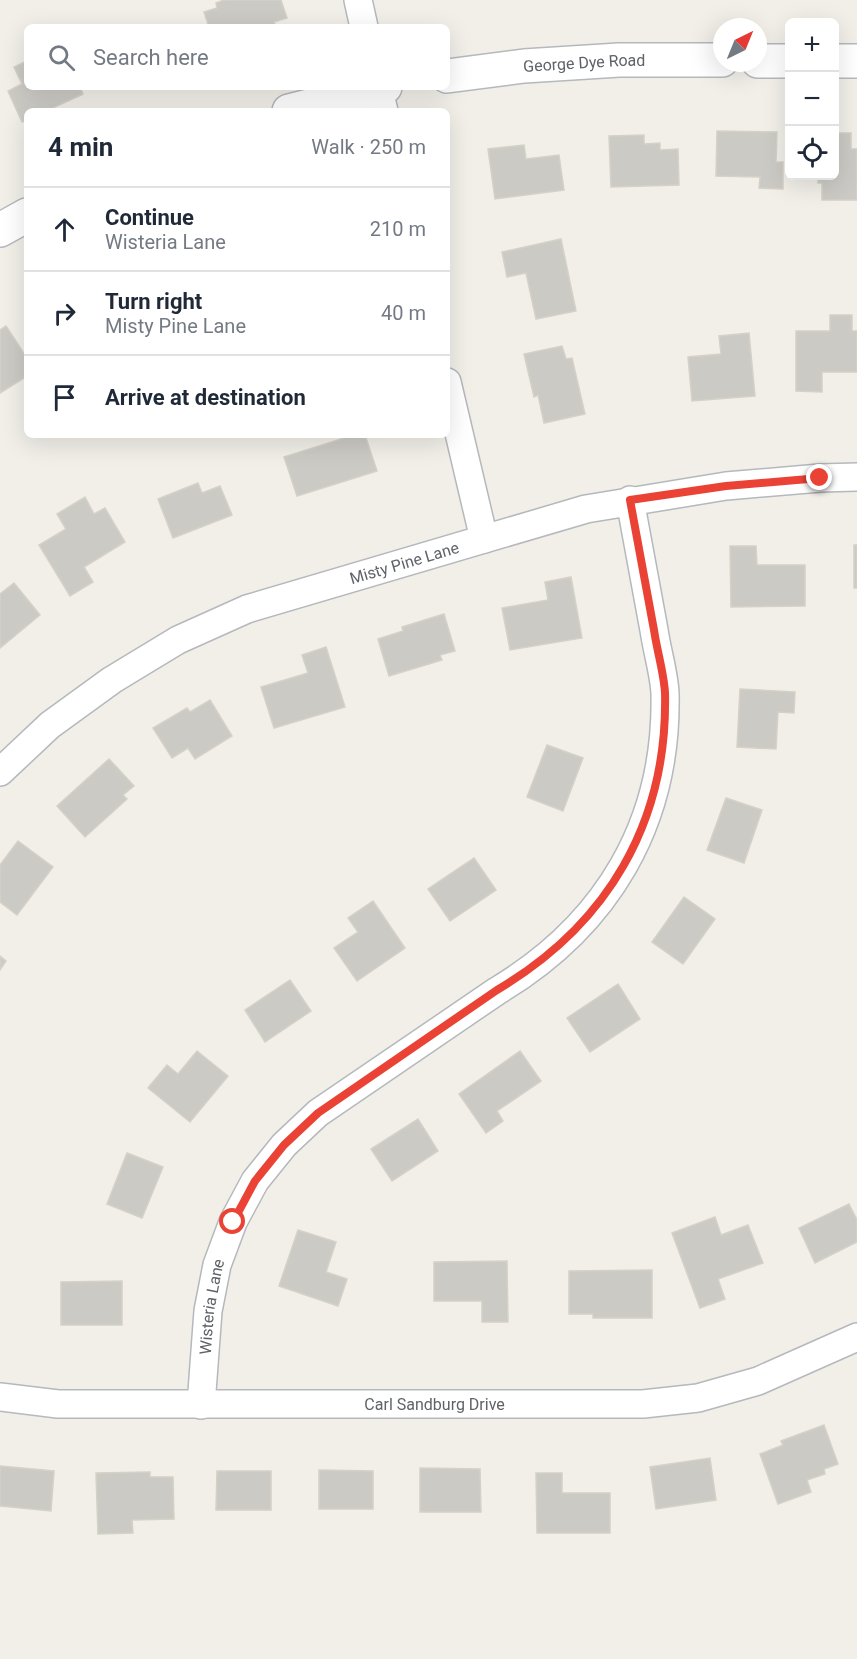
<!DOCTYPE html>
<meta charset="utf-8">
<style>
:root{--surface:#fff;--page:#f2f2f3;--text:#1f2937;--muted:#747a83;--line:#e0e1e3}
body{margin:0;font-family:Roboto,sans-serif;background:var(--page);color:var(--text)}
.controls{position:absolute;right:18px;top:18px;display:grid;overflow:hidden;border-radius:9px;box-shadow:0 6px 24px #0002}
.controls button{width:54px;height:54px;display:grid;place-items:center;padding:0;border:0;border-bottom:2px solid var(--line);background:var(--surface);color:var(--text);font:30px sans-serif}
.compass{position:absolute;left:713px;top:18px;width:54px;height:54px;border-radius:50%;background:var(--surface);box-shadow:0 6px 24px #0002;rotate:43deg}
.stop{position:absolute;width:18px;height:18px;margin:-14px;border:4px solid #ea4335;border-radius:50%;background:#fff}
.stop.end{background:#ea4335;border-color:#fff;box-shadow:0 2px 6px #0008}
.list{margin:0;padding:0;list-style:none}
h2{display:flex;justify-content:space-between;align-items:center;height:78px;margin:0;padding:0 24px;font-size:26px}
h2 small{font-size:20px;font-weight:400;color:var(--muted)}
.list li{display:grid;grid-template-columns:39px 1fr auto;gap:18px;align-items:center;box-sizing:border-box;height:84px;padding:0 24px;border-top:2px solid var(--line)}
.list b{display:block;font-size:22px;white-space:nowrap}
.list p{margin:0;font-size:20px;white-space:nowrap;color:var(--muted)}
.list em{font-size:20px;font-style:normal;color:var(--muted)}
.icon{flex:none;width:33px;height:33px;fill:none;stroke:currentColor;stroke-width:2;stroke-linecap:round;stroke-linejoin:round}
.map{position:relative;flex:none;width:857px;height:1659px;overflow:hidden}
.search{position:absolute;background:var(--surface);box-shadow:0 6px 24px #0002;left:24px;top:24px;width:426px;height:66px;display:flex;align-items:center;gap:15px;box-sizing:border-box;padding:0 21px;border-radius:9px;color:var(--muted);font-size:22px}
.panel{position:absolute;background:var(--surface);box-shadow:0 6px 24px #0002;left:24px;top:108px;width:426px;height:330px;border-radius:9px}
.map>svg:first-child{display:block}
.building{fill:#cccac5;stroke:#d6d1c6;stroke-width:1.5}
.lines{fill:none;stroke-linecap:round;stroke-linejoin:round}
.minor-casing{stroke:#b5b8bc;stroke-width:30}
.tertiary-casing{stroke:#b5b8bc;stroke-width:36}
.minor{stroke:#fff;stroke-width:27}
.tertiary{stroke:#fff;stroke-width:33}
.route{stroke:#ea4335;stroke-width:8}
.labels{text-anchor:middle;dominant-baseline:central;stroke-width:4.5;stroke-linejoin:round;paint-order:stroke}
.street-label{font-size:16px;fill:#5f6368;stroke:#fff}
</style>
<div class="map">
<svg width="857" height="1659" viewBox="0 0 857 1659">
<rect width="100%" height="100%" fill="#f1efe8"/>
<g class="building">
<polygon points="224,0 281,0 287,18 274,22 276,27 209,27 204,12 217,8 216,3"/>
<polygon points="27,61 27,87 80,87 83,94 46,111 27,111 27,120 22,122 8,91 22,84 14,67"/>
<polygon points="717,131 777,132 776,162 783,162 783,189 759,188 760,177 716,176"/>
<polygon points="834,133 851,133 851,149 857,149 857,200 822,200 822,183 818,183 818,176 834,176"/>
<polygon points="644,135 644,144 660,143 660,150 678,149 679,185 611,187 609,136"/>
<polygon points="524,145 526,159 559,155 564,190 495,199 488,149"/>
<polygon points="561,239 576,311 536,319 526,273 507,277 502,252"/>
<polygon points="830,315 852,315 852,331 857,331 857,372 822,372 822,392 796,391 796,331 830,331"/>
<polygon points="6,326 27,358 27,376 0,393 0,330"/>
<polygon points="749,333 755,396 692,401 688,357 721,354 719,336"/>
<polygon points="562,346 566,359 572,358 585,414 544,423 538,395 534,397 524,354"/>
<polygon points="354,435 365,435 377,471 297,496 284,457"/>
<polygon points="198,483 202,493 220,486 232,515 173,538 158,499"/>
<polygon points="85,497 94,514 105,508 125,542 84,567 93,582 70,596 39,545 66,529 57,514"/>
<rect x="854" y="545" width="3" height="43"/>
<polygon points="730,546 756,546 757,565 805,565 805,606 731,607"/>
<polygon points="571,577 582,638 510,650 502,608 548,600 545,582"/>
<polygon points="14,583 40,615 0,648 0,594"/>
<polygon points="444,614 455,651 440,655 442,660 389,676 378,639 403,631 402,627"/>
<polygon points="326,647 345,707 274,728 261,687 308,673 302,655"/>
<polygon points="740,689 795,692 794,713 778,712 776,749 737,747"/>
<polygon points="210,700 232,736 195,759 188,748 172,758 153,728 187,708 190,712"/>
<polygon points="547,745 583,758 563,811 527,797"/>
<polygon points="109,759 134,786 123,795 127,799 85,837 57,806"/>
<polygon points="726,798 762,810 744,863 707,850"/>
<polygon points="18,841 53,867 17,915 0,902 0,865"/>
<polygon points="474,858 496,890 450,921 428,889"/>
<polygon points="684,897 715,919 683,964 652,942"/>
<polygon points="373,901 405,948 357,981 334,948 358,932 348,918"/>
<polygon points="0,956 6,961 0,970"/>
<polygon points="290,980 311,1011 265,1042 245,1010"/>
<polygon points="618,984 640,1019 590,1052 567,1018"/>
<polygon points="197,1051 228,1076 190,1122 148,1088 167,1065 178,1074"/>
<polygon points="520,1051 541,1081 497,1111 503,1121 486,1133 459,1094"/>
<polygon points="418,1119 438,1151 392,1181 371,1149"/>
<polygon points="127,1153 163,1167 142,1218 107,1204"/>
<polygon points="849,1204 857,1220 857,1242 815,1263 799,1228"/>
<polygon points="715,1217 721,1235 748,1225 763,1263 718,1279 725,1299 700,1308 672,1233"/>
<polygon points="298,1230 336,1242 326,1272 347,1279 338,1306 279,1286"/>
<polygon points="507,1261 508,1322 482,1322 482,1301 434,1301 434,1262"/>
<polygon points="652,1270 652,1318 593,1318 593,1314 569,1314 569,1271"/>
<polygon points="122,1281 122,1325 61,1325 61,1282"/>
<polygon points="824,1425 838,1464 824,1469 825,1474 807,1480 811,1492 778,1504 760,1454 783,1445 781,1441"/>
<polygon points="710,1458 716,1500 656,1509 650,1467"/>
<polygon points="0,1466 54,1471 51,1511 0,1506"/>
<polygon points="420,1468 480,1469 481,1512 420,1512"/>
<polygon points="319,1470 373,1471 373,1509 319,1509"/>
<polygon points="217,1471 271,1471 271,1510 216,1510"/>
<polygon points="150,1472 150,1477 173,1477 174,1519 132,1520 133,1533 98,1534 96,1473"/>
<polygon points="536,1473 562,1473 562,1493 610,1493 610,1533 537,1533"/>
</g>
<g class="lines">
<g class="minor-casing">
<g id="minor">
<polyline points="358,0 364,27"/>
<polyline points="378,87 384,111"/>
<polyline points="447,382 484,539"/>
<path id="s1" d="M0,772l50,-47 62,-45 66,-40 69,-31 339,-100 140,-23 94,-8 37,-1"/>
<path id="s2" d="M0,1397l58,7h585l55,-6 60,-17 99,-44"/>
<path id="s3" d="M201,1405l7,-94 9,-46 16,-43 22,-41 29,-36 34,-32 179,-122c110,-66 171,-168 168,-298 -1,-20 -8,-42 -11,-63 -8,-43 -16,-86 -24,-130"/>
</g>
</g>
<g class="tertiary-casing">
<g id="tertiary">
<polyline points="758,61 790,61"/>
<polyline points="834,61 857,61"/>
<path id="s4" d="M447,76l77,-10 95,-6h103"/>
<polyline points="289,111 385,87"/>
<polyline points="0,230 27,215"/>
</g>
</g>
<use href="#minor" class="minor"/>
<use href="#tertiary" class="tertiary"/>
</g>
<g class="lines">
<path class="route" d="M233,1222l22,-41 29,-36 34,-32 179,-123c110,-65 171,-167 168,-297 -1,-20 -8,-42 -11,-63 -8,-43 -16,-86 -24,-130l96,-14 94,-8"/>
</g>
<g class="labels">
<g class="street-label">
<text stroke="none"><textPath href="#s4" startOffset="138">George Dye Road</textPath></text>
<text stroke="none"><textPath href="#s1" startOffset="462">Misty Pine Lane</textPath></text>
<text stroke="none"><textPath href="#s3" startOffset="99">Wisteria Lane</textPath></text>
<text stroke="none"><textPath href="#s2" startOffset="435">Carl Sandburg Drive</textPath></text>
</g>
</g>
</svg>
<div class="controls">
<button>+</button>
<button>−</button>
<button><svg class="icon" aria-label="locate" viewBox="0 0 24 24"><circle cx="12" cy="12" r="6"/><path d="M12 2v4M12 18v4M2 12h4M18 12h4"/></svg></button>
</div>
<svg class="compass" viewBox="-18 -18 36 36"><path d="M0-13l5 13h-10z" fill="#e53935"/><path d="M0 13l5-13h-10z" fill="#747a83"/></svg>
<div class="stop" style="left:233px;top:1222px"></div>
<div class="stop end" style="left:820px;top:478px"></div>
<div class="search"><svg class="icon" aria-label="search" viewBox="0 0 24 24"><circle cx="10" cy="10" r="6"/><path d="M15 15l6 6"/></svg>Search here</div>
<section class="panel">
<h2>4 min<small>Walk · 250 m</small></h2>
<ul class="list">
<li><svg class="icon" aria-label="ahead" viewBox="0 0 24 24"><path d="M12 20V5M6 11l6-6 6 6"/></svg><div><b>Continue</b><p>Wisteria Lane</p></div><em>210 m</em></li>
<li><svg class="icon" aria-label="right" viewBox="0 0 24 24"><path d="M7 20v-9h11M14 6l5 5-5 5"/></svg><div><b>Turn right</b><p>Misty Pine Lane</p></div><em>40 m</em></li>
<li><svg class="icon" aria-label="arrive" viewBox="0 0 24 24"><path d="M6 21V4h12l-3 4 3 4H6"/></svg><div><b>Arrive at destination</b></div></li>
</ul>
</section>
</div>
